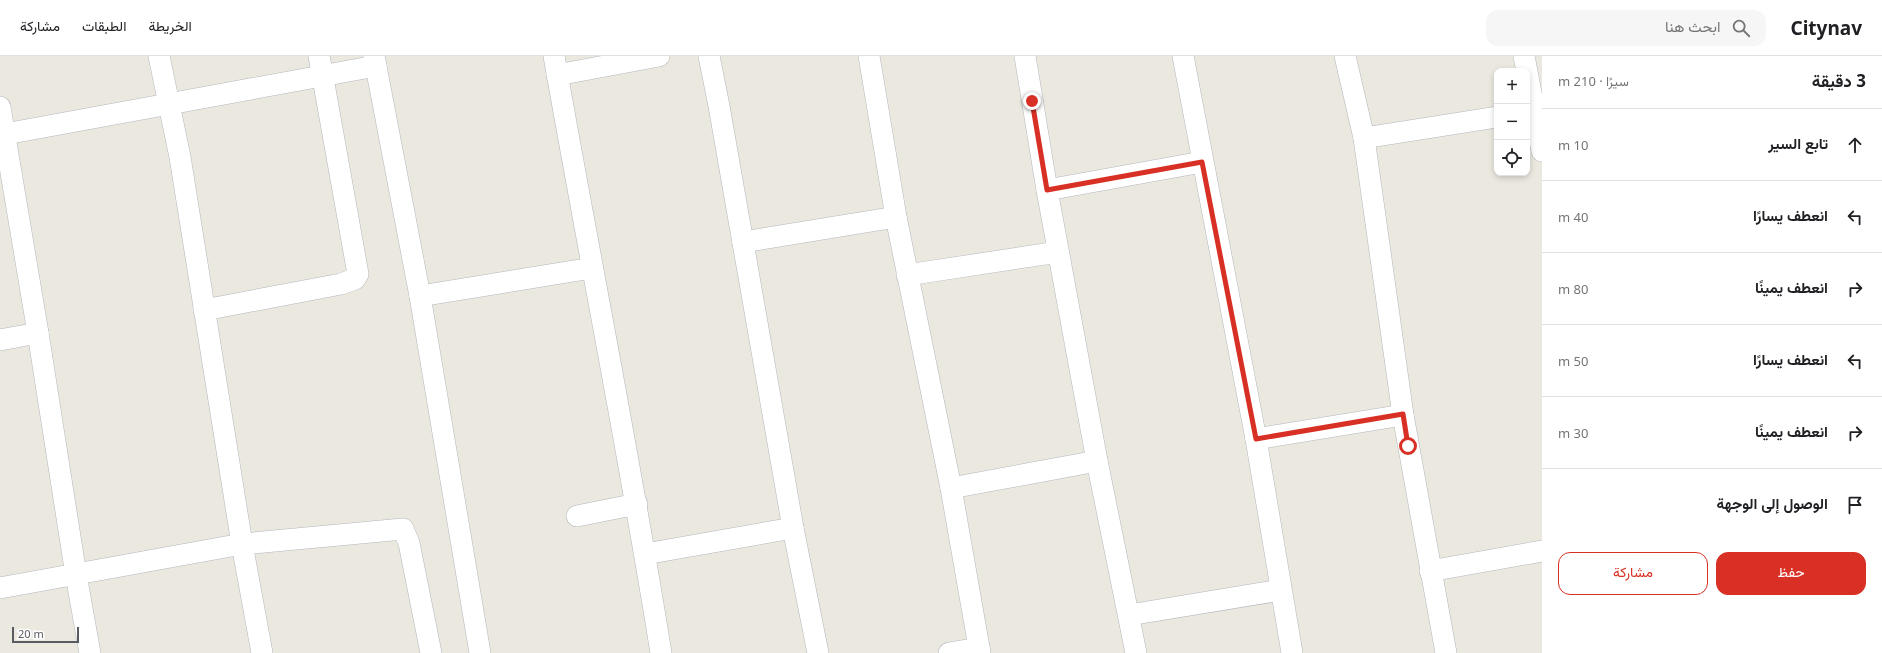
<!DOCTYPE html>
<html lang="ar">
<meta charset="utf-8">
<style>
:root{--surface:#fff;--page:#f6f6f6;--text:#202124;--muted:#757577;--line:#e0e0e0;--accent:#d93025}
body{margin:0;font-family:"Noto Sans",Vazirmatn,sans-serif;background:var(--page);color:var(--text);direction:rtl}
.controls{position:absolute;right:12px;top:12px;display:grid;overflow:hidden;border-radius:8px;box-shadow:0 2px 6px #0003}
.controls button{width:36px;height:36px;display:grid;place-items:center;padding:0;border:0;border-bottom:1px solid var(--line);background:var(--surface);color:var(--text);font:20px sans-serif}
.scale{position:absolute;left:12px;bottom:10px;width:67px;box-sizing:border-box;padding-left:4px;border:2px solid #585c60;border-top:0;font-size:11px;line-height:14px;white-space:nowrap;color:#585c60;-webkit-text-stroke:3px #fff;paint-order:stroke}
.stop{position:absolute;width:12px;height:12px;margin:-9px;border:3px solid #d93025;border-radius:50%;background:#fff}
.stop.end{background:#d93025;border-color:#fff;box-shadow:0 1px 4px #0008}
.list{margin:0;padding:0;list-style:none}
h2{display:flex;justify-content:space-between;align-items:center;height:52px;margin:0;padding:0 16px;font-size:17px}
h2 small{font-size:13px;font-weight:400;color:var(--muted)}
.list li{display:grid;grid-template-columns:26px 1fr auto;gap:12px;align-items:center;box-sizing:border-box;height:72px;padding:0 16px;border-top:1px solid var(--line)}
.list b{display:block;font-size:15px;white-space:nowrap}
.list em{font-size:13px;font-style:normal;color:var(--muted)}
.actions{display:flex;gap:8px;padding:12px 16px}
.actions a{flex:1;padding:9px 0;border:1px solid var(--accent);border-radius:12px;text-align:center;font-size:14px;color:var(--accent)}
.actions .main{background:var(--accent);color:#fff}
.icon{flex:none;width:22px;height:22px;fill:none;stroke:currentColor;stroke-width:2;stroke-linecap:round;stroke-linejoin:round}
.map{position:relative;flex:none;width:1542px;height:597px;overflow:hidden;direction:ltr}
header{display:flex;align-items:center;gap:24px;box-sizing:border-box;height:56px;padding:0 20px;background:var(--surface);border-bottom:1px solid var(--line)}
header strong{font-size:19px}
nav{display:flex;gap:22px;margin-inline-start:auto;font-size:14px}
.search{width:280px;height:36px;background:var(--page);display:flex;align-items:center;gap:10px;box-sizing:border-box;padding:0 14px;border-radius:12px;color:var(--muted);font-size:15px}
main{display:flex}
aside{flex:1;background:var(--surface)}
.map>svg:first-child{display:block}
.lines{fill:none;stroke-linecap:round;stroke-linejoin:round}
.street-casing{stroke:#b3b6ba;stroke-width:22}
.street{stroke:#fff;stroke-width:21}
.route{stroke:#d93025;stroke-width:5}
</style>
<header>
<strong>Citynav</strong>
<div class="search"><svg class="icon" aria-label="search" viewBox="0 0 24 24"><circle cx="10" cy="10" r="6"/><path d="M15 15l6 6"/></svg>ابحث هنا</div>
<nav><a>الخريطة</a><a>الطبقات</a><a>مشاركة</a></nav>
</header>
<main>
<aside>
<h2>3 دقيقة<small>سيرًا · 210 m</small></h2>
<ul class="list">
<li><svg class="icon" aria-label="ahead" viewBox="0 0 24 24"><path d="M12 20V5M6 11l6-6 6 6"/></svg><div><b>تابع السير</b></div><em>10 m</em></li>
<li><svg class="icon" aria-label="left" viewBox="0 0 24 24"><path d="M17 20v-9H6M10 6l-5 5 5 5"/></svg><div><b>انعطف يسارًا</b></div><em>40 m</em></li>
<li><svg class="icon" aria-label="right" viewBox="0 0 24 24"><path d="M7 20v-9h11M14 6l5 5-5 5"/></svg><div><b>انعطف يمينًا</b></div><em>80 m</em></li>
<li><svg class="icon" aria-label="left" viewBox="0 0 24 24"><path d="M17 20v-9H6M10 6l-5 5 5 5"/></svg><div><b>انعطف يسارًا</b></div><em>50 m</em></li>
<li><svg class="icon" aria-label="right" viewBox="0 0 24 24"><path d="M7 20v-9h11M14 6l5 5-5 5"/></svg><div><b>انعطف يمينًا</b></div><em>30 m</em></li>
<li><svg class="icon" aria-label="arrive" viewBox="0 0 24 24"><path d="M6 21V4h12l-3 4 3 4H6"/></svg><div><b>الوصول إلى الوجهة</b></div></li>
</ul>
<div class="actions"><a class="main">حفظ</a><a>مشاركة</a></div>
</aside>
<div class="map">
<svg width="1542" height="597" viewBox="0 0 1542 597">
<rect width="100%" height="100%" fill="#ebe8e0"/>
<g class="lines">
<g class="street-casing">
<g id="street">
<polyline points="159,0 180,101 242,488 262,597"/>
<polyline points="374,0 420,240 480,597"/>
<path d="M554,0c35,199 75,397 107,597"/>
<polyline points="709,0 719,50 793,472 818,597"/>
<polyline points="869,0 896,161 951,432 980,597"/>
<polyline points="1025,0 1047,134 1097,405 1136,597"/>
<polyline points="1183,0 1256,383 1292,597"/>
<polyline points="1345,0 1364,82 1403,359 1446,597"/>
<polyline points="1524,0 1542,95"/>
<polyline points="557,19 659,0"/>
<polyline points="0,51 38,277 76,519 90,597"/>
<polyline points="0,79 376,10"/>
<polyline points="1364,82 1497,61"/>
<polyline points="1047,134 1202,106"/>
<polyline points="743,186 896,161"/>
<polyline points="907,219 1058,196"/>
<polyline points="420,240 592,212"/>
<polyline points="204,254 341,228 355,223 358,218 319,0"/>
<polyline points="0,284 38,277"/>
<polyline points="1256,383 1403,359"/>
<polyline points="951,432 1097,405"/>
<polyline points="577,460 637,448"/>
<polyline points="645,498 793,472"/>
<polyline points="1430,515 1542,495"/>
<polyline points="0,532 242,488 403,473 409,487 431,597"/>
<polyline points="1129,559 1281,534"/>
<polyline points="949,597 979,592"/>
</g>
</g>
<use href="#street" class="street"/>
</g>
<g class="lines">
<polyline class="route" points="1032,45 1047,134 1202,106 1256,383 1403,358 1408,390"/>
</g>
</svg>
<div class="controls">
<button>+</button>
<button>−</button>
<button><svg class="icon" aria-label="locate" viewBox="0 0 24 24"><circle cx="12" cy="12" r="6"/><path d="M12 2v4M12 18v4M2 12h4M18 12h4"/></svg></button>
</div>
<div class="scale">20 m</div>
<div class="stop" style="left:1408px;top:390px"></div>
<div class="stop end" style="left:1032px;top:45px"></div>
</div>
</main>
